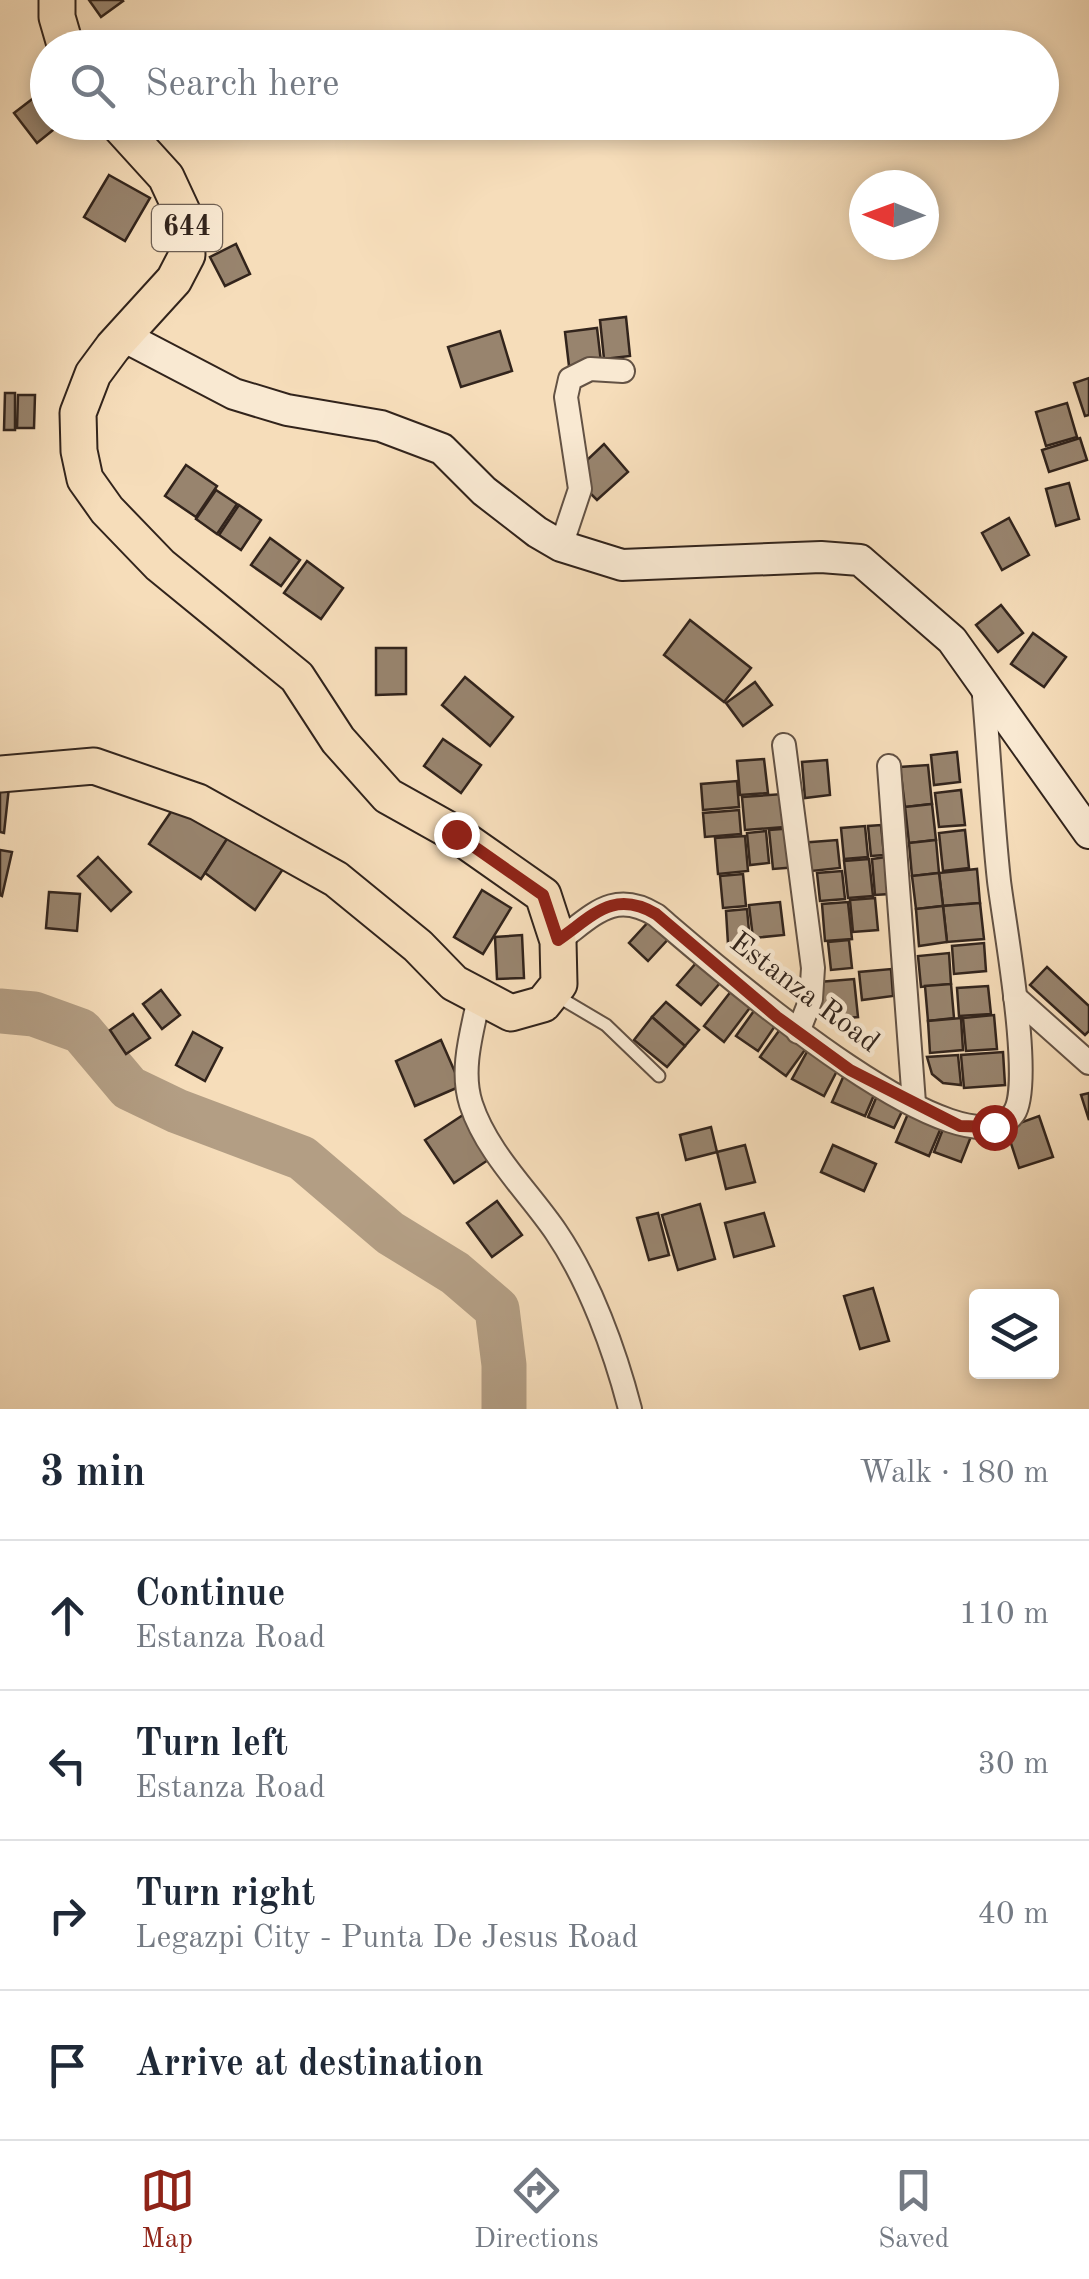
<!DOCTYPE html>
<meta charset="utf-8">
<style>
:root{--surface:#fff;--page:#f2f2f3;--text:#1f2937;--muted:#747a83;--line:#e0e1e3;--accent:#8f2418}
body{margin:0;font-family:"Old Standard TT",serif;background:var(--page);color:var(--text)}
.controls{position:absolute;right:30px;bottom:30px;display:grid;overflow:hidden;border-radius:10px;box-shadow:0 5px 15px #0003}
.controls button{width:90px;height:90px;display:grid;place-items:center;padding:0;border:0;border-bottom:2px solid var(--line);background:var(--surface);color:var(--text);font:50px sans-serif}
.compass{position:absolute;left:849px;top:170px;width:90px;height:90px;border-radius:50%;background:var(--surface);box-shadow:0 5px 15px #0003;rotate:271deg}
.stop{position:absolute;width:30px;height:30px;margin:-22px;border:8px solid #8f2418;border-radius:50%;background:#fff}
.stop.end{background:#8f2418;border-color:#fff;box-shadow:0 2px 10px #0008}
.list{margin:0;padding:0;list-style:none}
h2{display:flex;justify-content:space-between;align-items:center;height:130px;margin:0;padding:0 40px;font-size:42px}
h2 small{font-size:32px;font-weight:400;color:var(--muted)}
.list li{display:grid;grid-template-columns:65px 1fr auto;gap:30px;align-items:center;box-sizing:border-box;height:150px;padding:0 40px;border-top:2px solid var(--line)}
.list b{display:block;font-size:38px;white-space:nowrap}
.list p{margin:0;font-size:32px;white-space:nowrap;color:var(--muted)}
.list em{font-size:32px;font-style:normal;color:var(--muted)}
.icon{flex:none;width:55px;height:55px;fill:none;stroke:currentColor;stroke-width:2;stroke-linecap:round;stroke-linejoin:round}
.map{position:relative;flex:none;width:1089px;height:1409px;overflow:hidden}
.search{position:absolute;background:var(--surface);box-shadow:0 5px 15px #0003;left:30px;right:30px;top:30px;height:110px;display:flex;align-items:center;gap:25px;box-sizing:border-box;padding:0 35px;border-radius:55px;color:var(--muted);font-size:38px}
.sheet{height:730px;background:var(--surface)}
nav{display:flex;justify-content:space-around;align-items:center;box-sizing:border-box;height:140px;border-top:2px solid var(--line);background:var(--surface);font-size:28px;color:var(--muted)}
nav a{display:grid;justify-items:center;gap:5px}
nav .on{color:var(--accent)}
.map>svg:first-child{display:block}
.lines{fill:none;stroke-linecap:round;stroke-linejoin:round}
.river{stroke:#b39e84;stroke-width:45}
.building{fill:#98846e;stroke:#32241c;stroke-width:2.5}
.lane-casing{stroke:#635244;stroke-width:15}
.street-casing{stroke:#635244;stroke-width:26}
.secondary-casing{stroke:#32241c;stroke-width:34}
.primary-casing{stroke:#32241c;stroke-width:39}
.lane{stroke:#f9e9d2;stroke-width:11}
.street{stroke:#f9e9d2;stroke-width:22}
.secondary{stroke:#f9e9d2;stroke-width:30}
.primary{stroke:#f6ddba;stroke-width:35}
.route{stroke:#8f2418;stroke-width:12}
.labels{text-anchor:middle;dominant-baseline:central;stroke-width:9;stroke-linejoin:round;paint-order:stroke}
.shield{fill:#f9e9d2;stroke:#6e5f53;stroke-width:2.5}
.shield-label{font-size:28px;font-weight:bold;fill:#32241c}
.street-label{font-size:30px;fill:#32241c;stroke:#f9e9d2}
</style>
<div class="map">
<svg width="1089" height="1409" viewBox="0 0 1089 1409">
<rect width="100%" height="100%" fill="#f6ddba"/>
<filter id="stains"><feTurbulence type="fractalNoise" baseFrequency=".002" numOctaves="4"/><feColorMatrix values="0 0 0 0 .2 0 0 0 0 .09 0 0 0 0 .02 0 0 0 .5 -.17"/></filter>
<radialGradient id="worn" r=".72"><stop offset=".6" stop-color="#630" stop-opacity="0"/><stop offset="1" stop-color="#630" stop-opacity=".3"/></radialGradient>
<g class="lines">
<polyline class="river" points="0,1011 34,1014 81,1031 129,1088 177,1111 302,1158 390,1233 455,1273 497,1309 504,1365 504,1409"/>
</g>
<g class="building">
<polygon points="89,0 122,0 123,1 101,17"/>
<polygon points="44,90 48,95 48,122 63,122 37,143 14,113"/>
<polygon points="109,175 150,198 125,241 84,217"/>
<polygon points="236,244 250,274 225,286 210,257"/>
<polygon points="626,317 630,356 604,359 600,320"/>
<polygon points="597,328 601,362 569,366 565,332"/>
<polygon points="500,331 512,371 461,387 448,347"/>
<polygon points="1089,378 1089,415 1085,416 1074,383"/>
<polygon points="5,393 15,393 15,430 4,430"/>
<polygon points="18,395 35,395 34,428 17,428"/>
<polygon points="1067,403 1077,437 1046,446 1036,412"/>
<polygon points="1080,438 1087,460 1049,472 1042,450"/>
<polygon points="604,444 628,472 597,500 584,487 585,462"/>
<polygon points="186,465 217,486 196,517 165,496"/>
<polygon points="1069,483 1079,519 1056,526 1046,489"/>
<polygon points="216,490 237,504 217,534 196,519"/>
<polygon points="239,505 261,520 241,550 219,535"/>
<polygon points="1009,518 1029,555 1002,570 982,533"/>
<polygon points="270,538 300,560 281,586 251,565"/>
<polygon points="307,561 343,588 321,619 284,593"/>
<polygon points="1001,605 1023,633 998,652 976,625"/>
<polygon points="690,620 751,668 724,702 664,655"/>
<polygon points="1033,633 1066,657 1044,687 1011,664"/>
<polygon points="376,648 406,648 406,694 376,695"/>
<polygon points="465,677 513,717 490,746 442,705"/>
<polygon points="755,682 772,705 743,726 726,703"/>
<polygon points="443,739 481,765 461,793 424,766"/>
<polygon points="957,752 960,782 934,785 931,755"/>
<polygon points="764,759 768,793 740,795 737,761"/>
<polygon points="827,760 830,795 805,798 802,762"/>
<polygon points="928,765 932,804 905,807 900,767"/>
<polygon points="737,781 739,807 703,810 701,784"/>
<polygon points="0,786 9,787 4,833 0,832"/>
<polygon points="961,790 965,825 939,827 935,793"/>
<polygon points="783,794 785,827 745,830 742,797"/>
<polygon points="177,803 228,838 201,879 149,844"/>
<polygon points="932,804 936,840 909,843 905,807"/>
<polygon points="739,810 741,834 705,837 703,813"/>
<polygon points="881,825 884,855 871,856 868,826"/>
<polygon points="865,826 868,857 844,859 841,828"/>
<polygon points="794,828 798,867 773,869 769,830"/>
<polygon points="965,830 969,868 943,871 939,833"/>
<polygon points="232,831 285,866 255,910 205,873"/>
<polygon points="766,831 769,863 750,865 747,833"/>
<polygon points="745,836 748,871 718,874 715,838"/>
<polygon points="837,840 840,868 802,872 799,843"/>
<polygon points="936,840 939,873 912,876 909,843"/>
<polygon points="0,850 12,852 2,896 0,895"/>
<polygon points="98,857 131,892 111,911 78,876"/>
<polygon points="886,857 889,894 875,895 872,859"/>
<polygon points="869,859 873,896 848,898 844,861"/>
<polygon points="977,869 980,903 943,906 939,873"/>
<polygon points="842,871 845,899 820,901 817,873"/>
<polygon points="939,873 943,906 916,909 912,876"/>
<polygon points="743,874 746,906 723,908 720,876"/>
<polygon points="482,890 511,908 483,954 454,937"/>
<polygon points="49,892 80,894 77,931 46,928"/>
<polygon points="875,898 878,930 853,932 850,900"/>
<polygon points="780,902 784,935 753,938 749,905"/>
<polygon points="848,902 852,939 825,941 822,904"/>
<polygon points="980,903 984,939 947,942 943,906"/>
<polygon points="943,906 947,942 919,946 916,909"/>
<polygon points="747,909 750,942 728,944 726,911"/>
<polygon points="651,919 671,936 648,961 629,943"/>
<polygon points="522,935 524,978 497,979 495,937"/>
<polygon points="849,940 852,968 831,970 828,942"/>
<polygon points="984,943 986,971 954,974 952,946"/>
<polygon points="949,953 951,984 921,987 918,956"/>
<polygon points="696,963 720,983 701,1005 677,985"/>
<polygon points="1047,967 1089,1006 1089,1031 1085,1035 1030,985"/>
<polygon points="891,969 893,996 862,1000 859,972"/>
<polygon points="854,979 858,1017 822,1020 819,982"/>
<polygon points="951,984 954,1018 928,1021 925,986"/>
<polygon points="988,986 991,1014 959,1016 957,988"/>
<polygon points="161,990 180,1015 162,1029 143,1004"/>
<polygon points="732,990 752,1005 724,1042 704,1026"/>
<polygon points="666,1002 699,1030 685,1046 652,1017"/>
<polygon points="756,1008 777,1023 758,1051 736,1036"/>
<polygon points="133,1014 150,1038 126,1054 110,1030"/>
<polygon points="994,1015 997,1049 966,1051 963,1018"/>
<polygon points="652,1017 685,1046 667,1067 634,1040"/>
<polygon points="961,1018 963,1050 930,1053 928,1021"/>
<polygon points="781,1028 807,1047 786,1076 760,1057"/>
<polygon points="193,1032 222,1048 205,1081 176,1065"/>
<polygon points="441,1040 461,1086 415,1106 396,1061"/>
<polygon points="808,1050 839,1067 824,1096 792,1079"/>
<polygon points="1003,1052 1005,1085 964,1088 961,1055"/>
<polygon points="958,1055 961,1085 943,1083 932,1074 927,1057"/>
<polygon points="845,1073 877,1088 865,1116 832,1102"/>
<polygon points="879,1091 906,1103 894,1128 868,1117"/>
<polygon points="1089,1093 1089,1120 1081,1095"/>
<polygon points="910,1109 943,1123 929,1156 896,1142"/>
<polygon points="466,1113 494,1156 454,1183 425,1140"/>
<polygon points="1039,1116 1053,1157 1019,1168 1006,1128"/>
<polygon points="945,1124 972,1134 961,1162 934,1152"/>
<polygon points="711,1127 717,1152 686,1160 680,1135"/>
<polygon points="745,1145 755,1182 726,1189 717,1152"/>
<polygon points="833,1145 876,1164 864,1191 821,1172"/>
<polygon points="497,1201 522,1235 492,1257 467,1223"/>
<polygon points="700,1204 715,1259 678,1270 662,1215"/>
<polygon points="658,1213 669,1255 649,1260 637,1218"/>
<polygon points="764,1213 774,1246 734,1257 725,1223"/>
<polygon points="873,1288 889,1341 860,1349 844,1296"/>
</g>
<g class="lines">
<g class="lane-casing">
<polyline id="lane" points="557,996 606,1025 659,1076"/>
</g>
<g class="street-casing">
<g id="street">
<polyline points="561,546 580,489 566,397 570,379 590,369 623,371"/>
<polyline points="784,745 813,968 811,999 798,1032"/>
<polyline points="889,766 914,1103"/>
<path d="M558,941c35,-25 55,-52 98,-26 45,38 307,271 358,198 20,-29 -10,-190 -15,-232 -7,-65 -10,-131 -16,-196"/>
<polyline points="1015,997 1089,1063"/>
<path d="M479,998c-7,34 -19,72 -8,106 16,49 57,87 85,128 34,50 59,119 74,177"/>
</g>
</g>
<g class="secondary-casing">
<polyline id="secondary" points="125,337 234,394 287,410 381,426 442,449 484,491 537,532 561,546 622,565 821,557 860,560 952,640 1089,833"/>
</g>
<g class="primary-casing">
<g id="primary">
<polyline points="57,0 57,17 66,48"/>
<polyline points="0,774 94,766 198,802 336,879 418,946 454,983 511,1013 543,1004 559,984 558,941 543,895 456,834 388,796 338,740 297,677 160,565 107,510 85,479 79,451 78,413 93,374 113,347 174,280 187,255 186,220 166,177 116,122"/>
</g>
</g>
<use href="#lane" class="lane"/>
<use href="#street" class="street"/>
<use href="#secondary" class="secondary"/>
<use href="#primary" class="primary"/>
</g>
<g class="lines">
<path class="route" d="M456,834l87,61 15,45c35,-24 55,-51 98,-26l121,103 73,53 110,56 34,1"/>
</g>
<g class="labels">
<rect class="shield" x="152" y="205" width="70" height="46" rx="8"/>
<g class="shield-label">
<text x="187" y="228">644</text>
</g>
<g class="street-label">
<text transform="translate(804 993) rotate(37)">Estanza Road</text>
</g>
</g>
<rect width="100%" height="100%" filter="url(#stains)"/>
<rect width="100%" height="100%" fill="url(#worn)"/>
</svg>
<div class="controls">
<button><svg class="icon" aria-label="layers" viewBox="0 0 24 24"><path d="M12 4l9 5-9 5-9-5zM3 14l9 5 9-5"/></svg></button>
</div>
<svg class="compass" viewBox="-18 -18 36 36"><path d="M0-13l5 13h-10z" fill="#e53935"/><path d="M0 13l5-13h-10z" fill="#747a83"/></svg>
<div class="stop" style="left:994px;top:1127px"></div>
<div class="stop end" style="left:456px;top:834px"></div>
<div class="search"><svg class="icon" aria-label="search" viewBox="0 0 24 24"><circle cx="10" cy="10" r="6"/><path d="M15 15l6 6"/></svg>Search here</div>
</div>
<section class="sheet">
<h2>3 min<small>Walk · 180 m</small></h2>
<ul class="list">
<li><svg class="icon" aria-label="ahead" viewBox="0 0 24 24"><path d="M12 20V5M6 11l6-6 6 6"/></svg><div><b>Continue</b><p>Estanza Road</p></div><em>110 m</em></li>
<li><svg class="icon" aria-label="left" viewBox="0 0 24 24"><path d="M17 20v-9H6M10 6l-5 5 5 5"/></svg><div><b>Turn left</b><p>Estanza Road</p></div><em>30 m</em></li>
<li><svg class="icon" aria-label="right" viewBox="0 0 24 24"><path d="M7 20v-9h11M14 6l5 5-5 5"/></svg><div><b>Turn right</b><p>Legazpi City - Punta De Jesus Road</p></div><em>40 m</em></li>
<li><svg class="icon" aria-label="arrive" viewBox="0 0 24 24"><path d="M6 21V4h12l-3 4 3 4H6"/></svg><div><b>Arrive at destination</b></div></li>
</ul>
</section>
<nav>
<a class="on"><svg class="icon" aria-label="map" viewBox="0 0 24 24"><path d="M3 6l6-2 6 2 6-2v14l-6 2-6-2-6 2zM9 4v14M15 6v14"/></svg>Map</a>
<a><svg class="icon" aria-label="directions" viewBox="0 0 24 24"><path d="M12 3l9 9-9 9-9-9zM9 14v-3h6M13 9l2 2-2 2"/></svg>Directions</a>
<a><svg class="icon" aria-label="saved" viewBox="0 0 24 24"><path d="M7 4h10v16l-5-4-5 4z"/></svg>Saved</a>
</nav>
